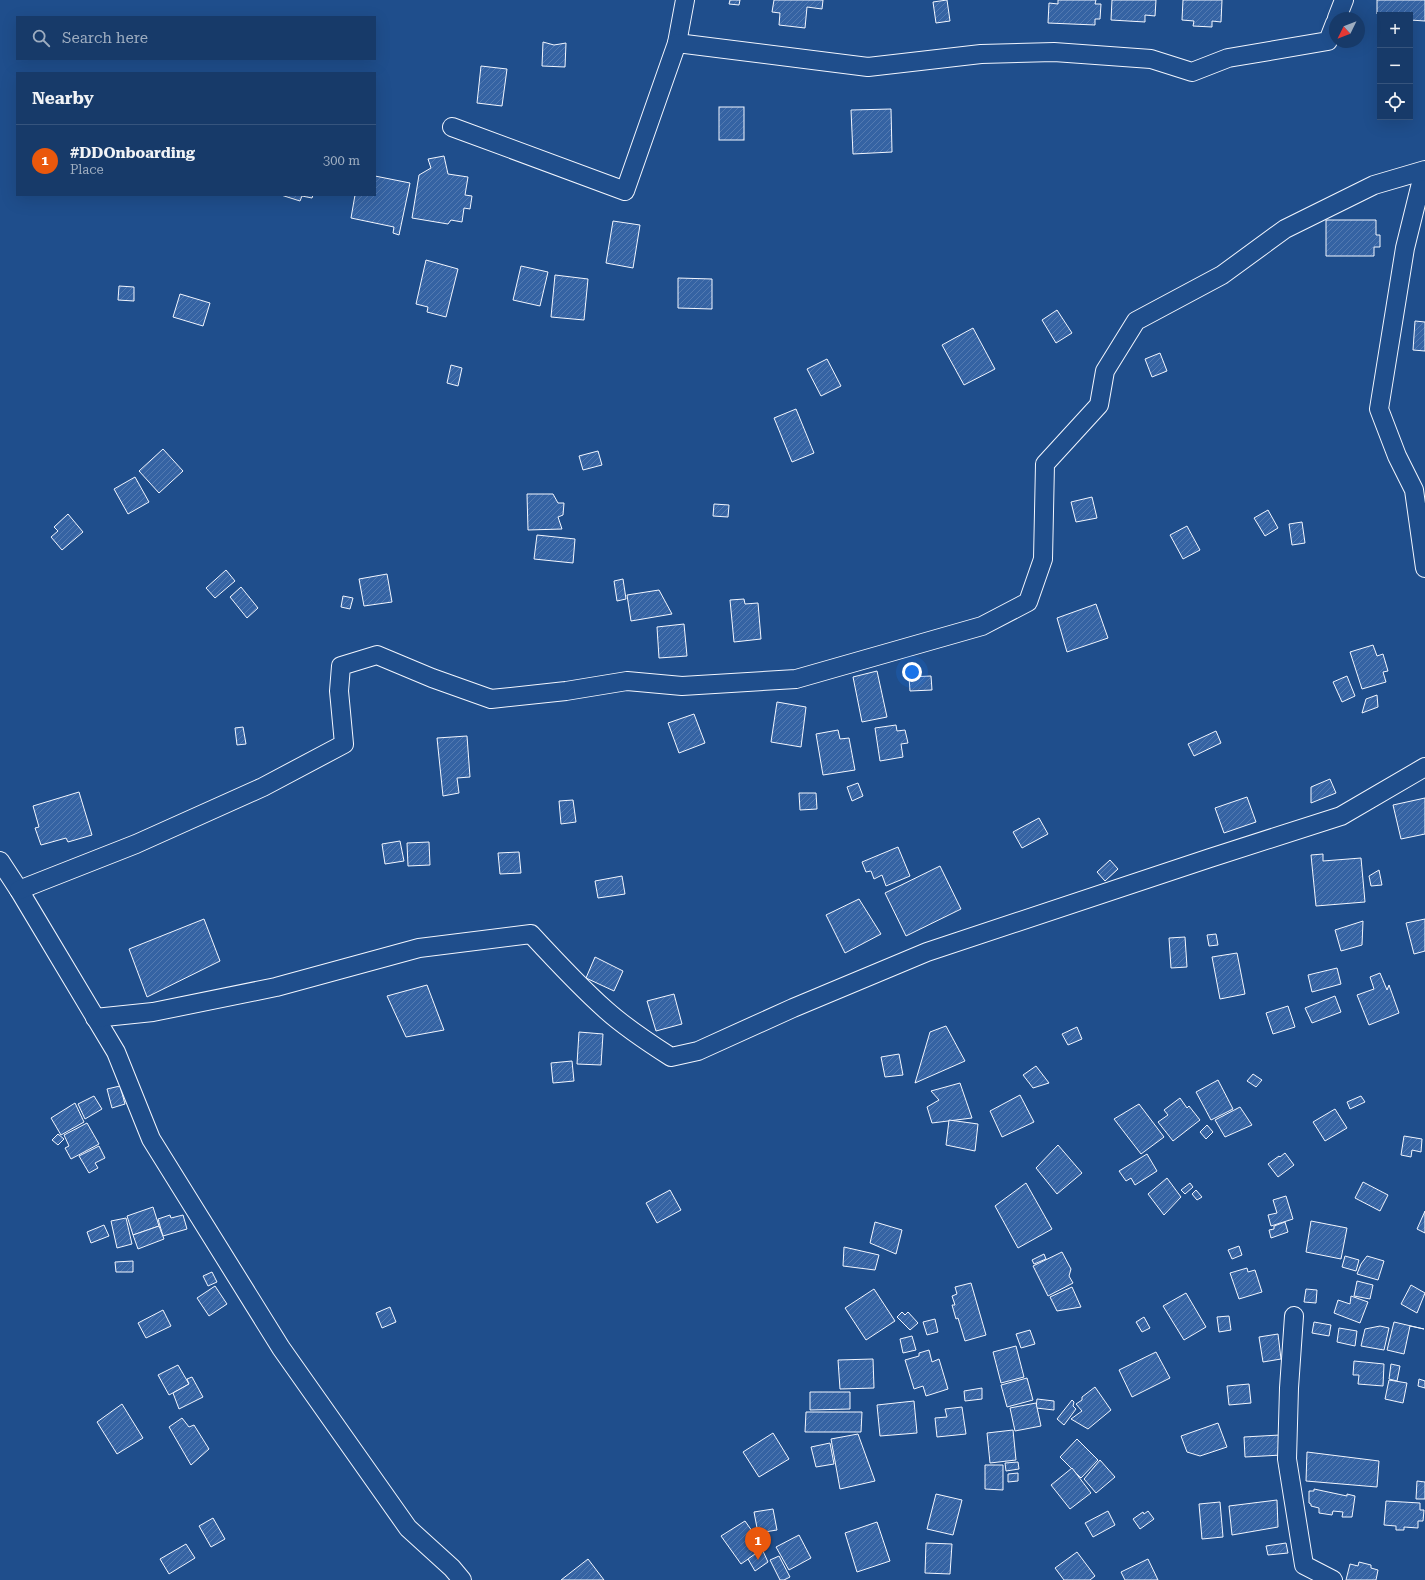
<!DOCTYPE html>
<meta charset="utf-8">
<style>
:root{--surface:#173a69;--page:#20416f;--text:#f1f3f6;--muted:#9eadc0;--line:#36547d;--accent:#ea580c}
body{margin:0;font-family:"Roboto Serif",serif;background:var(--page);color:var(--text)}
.controls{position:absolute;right:12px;top:12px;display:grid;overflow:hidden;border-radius:0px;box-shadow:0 4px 16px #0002}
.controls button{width:36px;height:36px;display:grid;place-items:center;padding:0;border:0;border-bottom:1px solid var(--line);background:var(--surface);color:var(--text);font:20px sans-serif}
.compass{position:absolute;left:1329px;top:12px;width:36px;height:36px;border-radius:50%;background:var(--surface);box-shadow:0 4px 16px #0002;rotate:227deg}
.you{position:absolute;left:912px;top:672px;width:14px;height:14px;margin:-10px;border:3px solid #fff;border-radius:50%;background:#1a73e8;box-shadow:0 0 0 6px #1a73e833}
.badge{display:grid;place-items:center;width:26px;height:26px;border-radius:50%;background:var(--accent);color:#fff;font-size:13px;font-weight:700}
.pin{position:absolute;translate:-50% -33px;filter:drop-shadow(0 1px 2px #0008)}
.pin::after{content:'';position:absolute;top:21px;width:14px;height:12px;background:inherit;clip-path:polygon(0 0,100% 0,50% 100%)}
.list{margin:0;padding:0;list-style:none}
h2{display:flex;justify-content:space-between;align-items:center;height:52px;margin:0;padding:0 16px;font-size:17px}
h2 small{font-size:13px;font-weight:400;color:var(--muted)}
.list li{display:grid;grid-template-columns:26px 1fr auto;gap:12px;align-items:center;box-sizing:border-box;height:72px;padding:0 16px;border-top:1px solid var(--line)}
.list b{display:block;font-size:15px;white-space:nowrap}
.list p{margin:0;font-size:13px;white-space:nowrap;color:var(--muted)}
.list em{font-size:13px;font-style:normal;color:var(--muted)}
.icon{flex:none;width:22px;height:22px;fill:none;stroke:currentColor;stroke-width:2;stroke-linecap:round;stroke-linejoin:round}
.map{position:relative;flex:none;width:1425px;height:1580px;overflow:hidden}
.search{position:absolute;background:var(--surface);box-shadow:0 4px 16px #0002;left:16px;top:16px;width:360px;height:44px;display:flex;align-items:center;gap:10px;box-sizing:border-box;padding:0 14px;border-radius:0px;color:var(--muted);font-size:15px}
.panel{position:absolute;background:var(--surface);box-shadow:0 4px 16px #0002;left:16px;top:72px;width:360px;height:124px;border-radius:0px}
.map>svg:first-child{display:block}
.building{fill:url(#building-hatch);stroke:#f2f6ff}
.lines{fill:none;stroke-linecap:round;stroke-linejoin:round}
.minor-casing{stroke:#f2f6ff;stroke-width:20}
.minor{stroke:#1f4e8c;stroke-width:18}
</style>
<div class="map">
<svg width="1425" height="1580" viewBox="0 0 1425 1580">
<defs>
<pattern id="building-hatch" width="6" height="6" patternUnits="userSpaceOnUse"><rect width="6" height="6" fill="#3563a3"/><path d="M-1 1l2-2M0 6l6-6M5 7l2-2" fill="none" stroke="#537ab1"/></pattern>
</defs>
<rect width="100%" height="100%" fill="#1f4e8c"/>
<g class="building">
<polygon points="730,0 740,0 739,5 729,4"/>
<polygon points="774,0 823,0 822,9 807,7 805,28 779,25 780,13 772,12"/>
<polygon points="947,0 950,21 936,23 933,2"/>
<polygon points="1058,0 1096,0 1095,4 1101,4 1100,19 1095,19 1095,25 1048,23 1049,3 1058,4"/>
<polygon points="1112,0 1156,0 1155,16 1145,15 1145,22 1111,20"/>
<polygon points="1183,0 1222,0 1221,22 1212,21 1212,27 1193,26 1194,21 1182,20"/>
<polygon points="1377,0 1425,0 1425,21 1410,20 1410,15 1377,14"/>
<polygon points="543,42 554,45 566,43 565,67 542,66"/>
<polygon points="481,66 507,69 502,106 477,103"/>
<rect x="719" y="107" width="25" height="33"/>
<polygon points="891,109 892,152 853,154 851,110"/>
<polygon points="444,156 448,174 468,177 465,195 472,196 470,209 464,208 462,222 451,220 448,224 412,218 419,175 431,168 428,159"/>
<polygon points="375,176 410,183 399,235 393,233 394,227 351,218 355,195 375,195"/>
<polygon points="281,195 313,195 312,198 302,196 300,201"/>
<polygon points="1326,220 1376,220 1376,235 1380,235 1380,247 1374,247 1374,256 1326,256"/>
<polygon points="613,221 640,225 633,268 606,263"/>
<polygon points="426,260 458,269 446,317 427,312 428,307 416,304"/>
<polygon points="521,266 548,272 540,306 513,300"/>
<polygon points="555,275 588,279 584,320 551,317"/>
<polygon points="678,278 712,279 712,309 678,308"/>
<polygon points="119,286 134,287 134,301 118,300"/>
<polygon points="180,294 210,303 203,326 173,317"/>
<polygon points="1057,310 1072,333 1056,343 1042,320"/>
<polygon points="1415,321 1425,322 1425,351 1413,350"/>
<polygon points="973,328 995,369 964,385 942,345"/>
<polygon points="1160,353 1167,371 1152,377 1145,359"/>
<polygon points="827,359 841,386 821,396 807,369"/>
<polygon points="451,365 462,368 458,386 447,383"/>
<polygon points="796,409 814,453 792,462 774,418"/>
<polygon points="163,449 183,471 159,493 139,471"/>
<polygon points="598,451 602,465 583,470 579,456"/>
<polygon points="135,477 149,502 128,514 114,489"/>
<polygon points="527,494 553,494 558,503 564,503 563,515 558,517 562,529 528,530"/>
<polygon points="1092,497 1097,518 1076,522 1071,502"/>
<polygon points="714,504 729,505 728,517 713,516"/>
<polygon points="1268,510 1278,528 1265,536 1254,518"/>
<polygon points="68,514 83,532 62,550 51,537 58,531 54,527"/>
<polygon points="1302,522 1305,543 1292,545 1289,524"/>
<polygon points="1187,526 1200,550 1183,559 1170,535"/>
<polygon points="537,535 575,539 573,563 534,559"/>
<polygon points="226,570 235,581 215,598 206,588"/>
<polygon points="387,574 392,602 364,606 359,579"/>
<polygon points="623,579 626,599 617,601 614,581"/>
<polygon points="241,587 258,608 247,618 230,597"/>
<polygon points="659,590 672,614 631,621 627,595"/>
<polygon points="343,596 353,598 350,609 341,607"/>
<polygon points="744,599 745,604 758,603 761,639 734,642 730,600"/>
<polygon points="1096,604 1108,638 1067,652 1057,618"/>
<polygon points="684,624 687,656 659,658 657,627"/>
<polygon points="1373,645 1377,656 1383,654 1388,671 1383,672 1386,682 1362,689 1350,652"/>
<polygon points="877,671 887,717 862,722 853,677"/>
<polygon points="931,676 932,690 910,691 909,677"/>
<polygon points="1347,676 1355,696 1342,702 1333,682"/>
<polygon points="1377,695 1378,707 1362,713 1366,699"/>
<polygon points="777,702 806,707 801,747 771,742"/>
<polygon points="694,714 705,743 679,753 668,723"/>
<polygon points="896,725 897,731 905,730 908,743 901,744 903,757 880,761 875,728"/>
<polygon points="243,727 246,744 237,745 235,728"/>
<polygon points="838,730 840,739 849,738 855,770 823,775 816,734"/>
<polygon points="1216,731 1221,743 1194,756 1188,744"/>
<polygon points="467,736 470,777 457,778 459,793 443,796 437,738"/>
<polygon points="1330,779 1336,793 1311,803 1311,787"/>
<polygon points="858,783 863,796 852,801 847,787"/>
<polygon points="79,792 92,835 68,842 66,838 41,845 35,828 39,827 33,806"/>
<polygon points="799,793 816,793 817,809 800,810"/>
<polygon points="1247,797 1256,822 1224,833 1215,808"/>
<polygon points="1425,798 1425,834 1401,839 1393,805"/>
<polygon points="573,800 576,822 561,824 559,801"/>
<polygon points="1039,818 1048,834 1022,848 1013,832"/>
<polygon points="400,841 404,861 385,864 382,844"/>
<polygon points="429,842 430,865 408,866 407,843"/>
<polygon points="898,847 910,876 886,886 882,875 874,879 871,871 866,872 862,862"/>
<polygon points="519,852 521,873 500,874 498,853"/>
<polygon points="1323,854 1323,861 1361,858 1365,902 1316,906 1311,855"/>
<polygon points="1110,860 1118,869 1105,881 1097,872"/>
<polygon points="940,866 961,909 906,936 885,893"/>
<polygon points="1379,870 1382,885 1371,886 1369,876"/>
<polygon points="622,876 625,894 598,898 595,881"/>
<polygon points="859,899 881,934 845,953 826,915"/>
<polygon points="204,919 220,961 147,997 129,949"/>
<polygon points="1425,919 1425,951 1414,954 1406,923"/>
<polygon points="1363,921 1362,945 1341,951 1335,930"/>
<polygon points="1216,934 1218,945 1209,946 1207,935"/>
<polygon points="1185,937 1187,967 1171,968 1169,938"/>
<polygon points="1237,953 1245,994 1220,999 1212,957"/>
<polygon points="595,957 623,971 614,991 586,978"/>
<polygon points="1337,968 1341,984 1312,992 1308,975"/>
<polygon points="1380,973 1387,990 1389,985 1399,1013 1369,1025 1357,995 1374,989 1370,977"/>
<polygon points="427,985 444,1030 406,1037 387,996"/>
<polygon points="674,994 682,1024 656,1031 647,1001"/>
<polygon points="1335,996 1341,1012 1312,1023 1305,1008"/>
<polygon points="1288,1006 1295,1027 1273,1034 1266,1013"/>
<polygon points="946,1026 965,1061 915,1083 930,1032"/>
<polygon points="1077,1027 1082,1039 1068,1045 1062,1034"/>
<polygon points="579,1032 603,1034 601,1065 577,1064"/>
<polygon points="899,1054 903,1075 885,1077 881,1057"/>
<polygon points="572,1061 574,1081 553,1083 551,1063"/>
<polygon points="1036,1066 1049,1083 1033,1088 1023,1075"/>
<polygon points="1253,1074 1262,1080 1256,1087 1247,1081"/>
<polygon points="1218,1080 1233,1109 1211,1120 1196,1092"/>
<polygon points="960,1083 972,1118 932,1123 927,1107 939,1100 931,1091"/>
<polygon points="120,1086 125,1104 112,1108 107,1089"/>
<polygon points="1020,1095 1034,1122 1002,1137 990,1111"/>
<polygon points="94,1096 102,1109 85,1119 78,1104"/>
<polygon points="1361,1096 1365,1102 1350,1109 1347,1102"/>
<polygon points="1180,1098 1187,1108 1189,1106 1200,1120 1173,1141 1158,1122 1168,1115 1164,1110"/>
<polygon points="75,1103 84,1122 61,1135 51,1118"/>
<polygon points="1139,1104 1164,1137 1141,1154 1114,1119"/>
<polygon points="1240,1107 1252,1125 1225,1137 1215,1120"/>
<polygon points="1335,1109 1347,1128 1325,1141 1313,1122"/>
<polygon points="949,1120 978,1124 975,1151 946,1145"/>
<polygon points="87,1123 99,1144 71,1159 65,1148 69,1146 64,1135"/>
<polygon points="1207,1125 1213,1132 1206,1139 1200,1132"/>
<polygon points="58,1134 64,1139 58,1145 52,1140"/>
<polygon points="1404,1136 1422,1139 1421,1152 1412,1150 1411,1157 1401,1155"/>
<polygon points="1058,1145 1082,1173 1057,1194 1036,1168"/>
<polygon points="99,1146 105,1158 95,1163 98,1168 89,1173 79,1156"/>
<polygon points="1285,1153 1294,1165 1278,1177 1268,1164 1279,1156 1280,1157"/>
<polygon points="1147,1154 1157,1171 1135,1185 1131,1178 1126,1181 1119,1171"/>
<polygon points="1167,1178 1181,1197 1164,1215 1148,1194"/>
<polygon points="1363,1182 1388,1195 1380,1211 1355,1198"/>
<polygon points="1026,1183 1052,1229 1018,1248 995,1206"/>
<polygon points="1190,1183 1193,1187 1185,1194 1181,1190"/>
<polygon points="670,1190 681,1210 657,1223 646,1203"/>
<polygon points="1196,1190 1202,1197 1197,1200 1192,1194"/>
<polygon points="1286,1196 1293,1219 1271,1226 1268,1215 1277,1213 1273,1200"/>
<polygon points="153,1207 159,1226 133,1235 127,1216"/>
<polygon points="1425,1211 1425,1233 1417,1229"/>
<polygon points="170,1215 171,1218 183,1215 187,1229 163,1236 158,1219"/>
<polygon points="126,1218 132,1244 117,1248 111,1221"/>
<polygon points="1311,1221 1347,1228 1341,1259 1306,1252"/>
<polygon points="875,1222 902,1230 896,1254 870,1243"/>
<polygon points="1285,1222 1288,1232 1271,1238 1269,1230 1274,1229 1274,1226"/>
<polygon points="104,1225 109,1236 91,1243 87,1232"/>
<polygon points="159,1226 164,1239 138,1249 133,1235"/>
<polygon points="1239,1246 1242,1255 1232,1259 1228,1250"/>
<polygon points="844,1247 879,1255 875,1270 843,1266"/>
<polygon points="1062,1252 1071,1269 1069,1276 1073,1283 1048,1296 1033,1266"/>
<polygon points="1044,1254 1046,1259 1034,1264 1032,1260"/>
<polygon points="1345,1256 1359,1260 1356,1271 1342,1267"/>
<polygon points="1367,1256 1384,1261 1378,1280 1357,1274 1361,1264"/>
<polygon points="133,1261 133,1272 116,1272 115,1262"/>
<polygon points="1247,1268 1248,1272 1255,1270 1262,1292 1239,1299 1230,1273"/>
<polygon points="212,1272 217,1282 208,1286 203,1276"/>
<polygon points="1357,1281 1373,1285 1370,1299 1354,1296"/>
<polygon points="971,1283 986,1335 965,1341 958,1318 956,1319 952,1305 955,1305 952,1296 957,1294 955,1287"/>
<polygon points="1411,1285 1425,1293 1417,1313 1401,1304"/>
<polygon points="215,1286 227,1304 209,1316 197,1298"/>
<polygon points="1072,1287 1081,1307 1057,1311 1050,1297"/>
<polygon points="874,1289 895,1321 866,1340 845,1308"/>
<polygon points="1306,1289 1317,1290 1316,1303 1304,1302"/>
<polygon points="1186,1293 1206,1327 1184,1340 1163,1306"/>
<polygon points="1351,1296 1368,1302 1360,1323 1334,1313 1338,1300 1350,1304"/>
<polygon points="390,1307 396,1322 382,1328 376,1313"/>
<polygon points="163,1310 171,1326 146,1338 138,1323"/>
<polygon points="902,1312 905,1315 908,1312 918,1323 910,1330 897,1317"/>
<polygon points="1229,1316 1231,1330 1219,1332 1217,1317"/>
<polygon points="1144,1317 1150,1328 1142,1332 1136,1322"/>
<polygon points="935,1319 938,1332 927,1335 923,1322"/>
<polygon points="1314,1322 1331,1325 1329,1336 1312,1333"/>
<polygon points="1394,1322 1424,1329 1410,1326 1404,1354 1387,1350"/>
<polygon points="1380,1326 1389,1328 1384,1350 1361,1346 1365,1329"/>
<polygon points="1339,1328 1357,1331 1355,1346 1337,1342"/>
<polygon points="1030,1330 1035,1344 1021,1348 1016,1334"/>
<polygon points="1278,1334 1281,1359 1263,1362 1259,1337"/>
<polygon points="912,1336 916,1350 903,1353 900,1339"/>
<polygon points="1016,1346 1024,1377 1001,1383 993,1352"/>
<polygon points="929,1350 932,1362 939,1359 948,1389 926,1396 923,1386 914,1389 905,1360 919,1356 919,1353"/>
<polygon points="1156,1352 1170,1378 1132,1397 1119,1370"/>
<polygon points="873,1359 874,1388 840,1389 838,1360"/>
<polygon points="1354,1361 1384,1364 1383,1386 1358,1384 1359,1375 1353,1375"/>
<polygon points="1391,1364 1400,1366 1397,1381 1389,1379"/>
<polygon points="178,1365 189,1384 169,1395 158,1375"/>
<polygon points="192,1377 203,1397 179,1409 173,1393 189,1384 187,1379"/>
<polygon points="1027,1378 1033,1400 1007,1407 1001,1385"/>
<polygon points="1419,1379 1425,1381 1425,1388 1418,1386"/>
<polygon points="1389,1380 1407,1383 1403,1403 1385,1399"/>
<polygon points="1249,1384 1251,1403 1229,1405 1227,1386"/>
<polygon points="1095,1387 1111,1410 1088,1429 1071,1419 1082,1411 1076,1404 1082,1400 1082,1397"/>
<polygon points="982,1388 982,1399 965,1401 964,1391"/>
<polygon points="810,1392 850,1392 850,1409 810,1410"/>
<polygon points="1037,1399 1054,1401 1054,1410 1036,1408"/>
<polygon points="1072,1400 1074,1402 1073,1406 1076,1409 1064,1425 1057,1419"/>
<polygon points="914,1401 917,1433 880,1436 877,1405"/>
<polygon points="1036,1403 1041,1426 1015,1431 1010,1408"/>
<polygon points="122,1404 143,1438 117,1454 97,1422"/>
<polygon points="962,1407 966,1434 937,1437 935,1418 947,1417 945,1409"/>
<polygon points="806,1412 862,1412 861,1432 805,1432"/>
<polygon points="182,1418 189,1427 194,1425 209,1449 191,1465 169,1427"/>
<polygon points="1218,1423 1227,1447 1200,1456 1187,1452 1181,1436"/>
<polygon points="1013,1430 1016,1460 990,1463 987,1433"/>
<polygon points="773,1433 789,1459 759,1477 743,1452"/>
<polygon points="858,1434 875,1481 840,1489 831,1439"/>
<polygon points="1280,1435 1282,1455 1245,1457 1244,1437"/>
<polygon points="1077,1439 1098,1460 1081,1478 1060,1457"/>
<polygon points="830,1443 834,1464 816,1467 811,1447"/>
<polygon points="1307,1452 1379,1461 1377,1487 1306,1481"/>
<polygon points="1100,1460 1115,1477 1096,1493 1084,1479"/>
<polygon points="1018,1462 1019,1469 1006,1471 1005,1463"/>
<polygon points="985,1465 1003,1465 1003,1490 985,1489"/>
<polygon points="1072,1468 1091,1493 1070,1509 1051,1485"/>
<polygon points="1018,1473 1018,1481 1008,1482 1008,1474"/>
<polygon points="1417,1481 1425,1482 1425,1499 1416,1499"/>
<polygon points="1314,1489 1347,1496 1347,1494 1355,1496 1352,1517 1342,1517 1343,1512 1333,1511 1332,1515 1319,1513 1319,1508 1311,1506 1311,1504 1309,1503 1309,1491 1314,1491"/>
<polygon points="936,1494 962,1500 953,1535 927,1529"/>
<polygon points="1277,1500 1278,1527 1232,1535 1229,1506"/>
<polygon points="1386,1501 1420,1503 1420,1510 1424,1510 1423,1521 1418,1521 1418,1528 1404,1527 1404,1530 1396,1530 1396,1526 1384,1525"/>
<polygon points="1220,1502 1223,1537 1202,1539 1199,1504"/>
<polygon points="773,1509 777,1530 758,1533 754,1512"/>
<polygon points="1108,1511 1115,1525 1093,1537 1085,1523"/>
<polygon points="1148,1511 1154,1519 1140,1529 1133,1519 1143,1512 1144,1514"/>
<polygon points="213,1518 225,1539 211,1547 199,1526"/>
<polygon points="745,1521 764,1548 741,1564 721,1536"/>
<polygon points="877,1522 890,1561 857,1572 845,1533"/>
<polygon points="799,1535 811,1558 789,1570 776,1547"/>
<polygon points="926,1543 952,1544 950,1574 925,1573"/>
<polygon points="1286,1543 1288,1553 1268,1555 1266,1546"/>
<polygon points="186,1544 195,1558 169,1574 160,1559"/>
<polygon points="762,1549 768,1562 755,1571 748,1559"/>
<polygon points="1077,1552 1095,1576 1090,1580 1064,1580 1055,1568"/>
<polygon points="779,1556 790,1577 784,1580 780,1580 770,1560"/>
<polygon points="588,1559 604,1580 561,1580"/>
<polygon points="1148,1559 1158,1580 1125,1580 1121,1572"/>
<polygon points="1359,1562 1371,1565 1371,1568 1378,1570 1376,1580 1346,1580 1350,1564 1358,1566"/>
</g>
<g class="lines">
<g class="minor-casing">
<g id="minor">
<polyline points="1337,18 1344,0"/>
<polyline points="677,43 685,0"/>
<polyline points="452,127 625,191 677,43 868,67 981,54 1054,52 1151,59 1192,72 1228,58 1328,41 1335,23"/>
<polyline points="1424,171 1405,248 1379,409 1397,456 1414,490 1425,568"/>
<polyline points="0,861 19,890 116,1052 151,1139 281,1348 408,1528 452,1568 462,1580"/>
<polyline points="19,890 136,844 263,787 344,744 339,691 341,666 377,655 432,678 491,699 566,691 627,681 682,686 796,679 982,626 1028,602 1043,559 1045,464 1099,405 1105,371 1136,321 1222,275 1285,229 1374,185 1425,170"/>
<path d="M95,1018l58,-6 123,-25 143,-39 112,-14c24,26 49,53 75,76 20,18 43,33 65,47l27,-6 95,-43 134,-56 283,-94 131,-42 84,-49"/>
<polyline points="1294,1316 1289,1388 1287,1459 1304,1565 1333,1580"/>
</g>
</g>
<use href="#minor" class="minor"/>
</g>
</svg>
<div class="controls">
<button>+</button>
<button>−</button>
<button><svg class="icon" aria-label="locate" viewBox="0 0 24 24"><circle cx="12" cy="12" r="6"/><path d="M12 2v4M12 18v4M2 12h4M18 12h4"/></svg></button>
</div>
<svg class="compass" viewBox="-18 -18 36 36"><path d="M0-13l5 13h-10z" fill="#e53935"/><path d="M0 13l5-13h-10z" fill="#9eadc0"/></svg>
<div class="you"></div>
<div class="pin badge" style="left:758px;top:1560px">1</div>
<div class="search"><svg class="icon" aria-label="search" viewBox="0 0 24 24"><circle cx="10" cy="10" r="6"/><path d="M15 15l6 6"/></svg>Search here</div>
<section class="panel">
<h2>Nearby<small></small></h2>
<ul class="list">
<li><span class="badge">1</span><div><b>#DDOnboarding</b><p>Place</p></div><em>300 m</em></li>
</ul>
</section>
</div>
